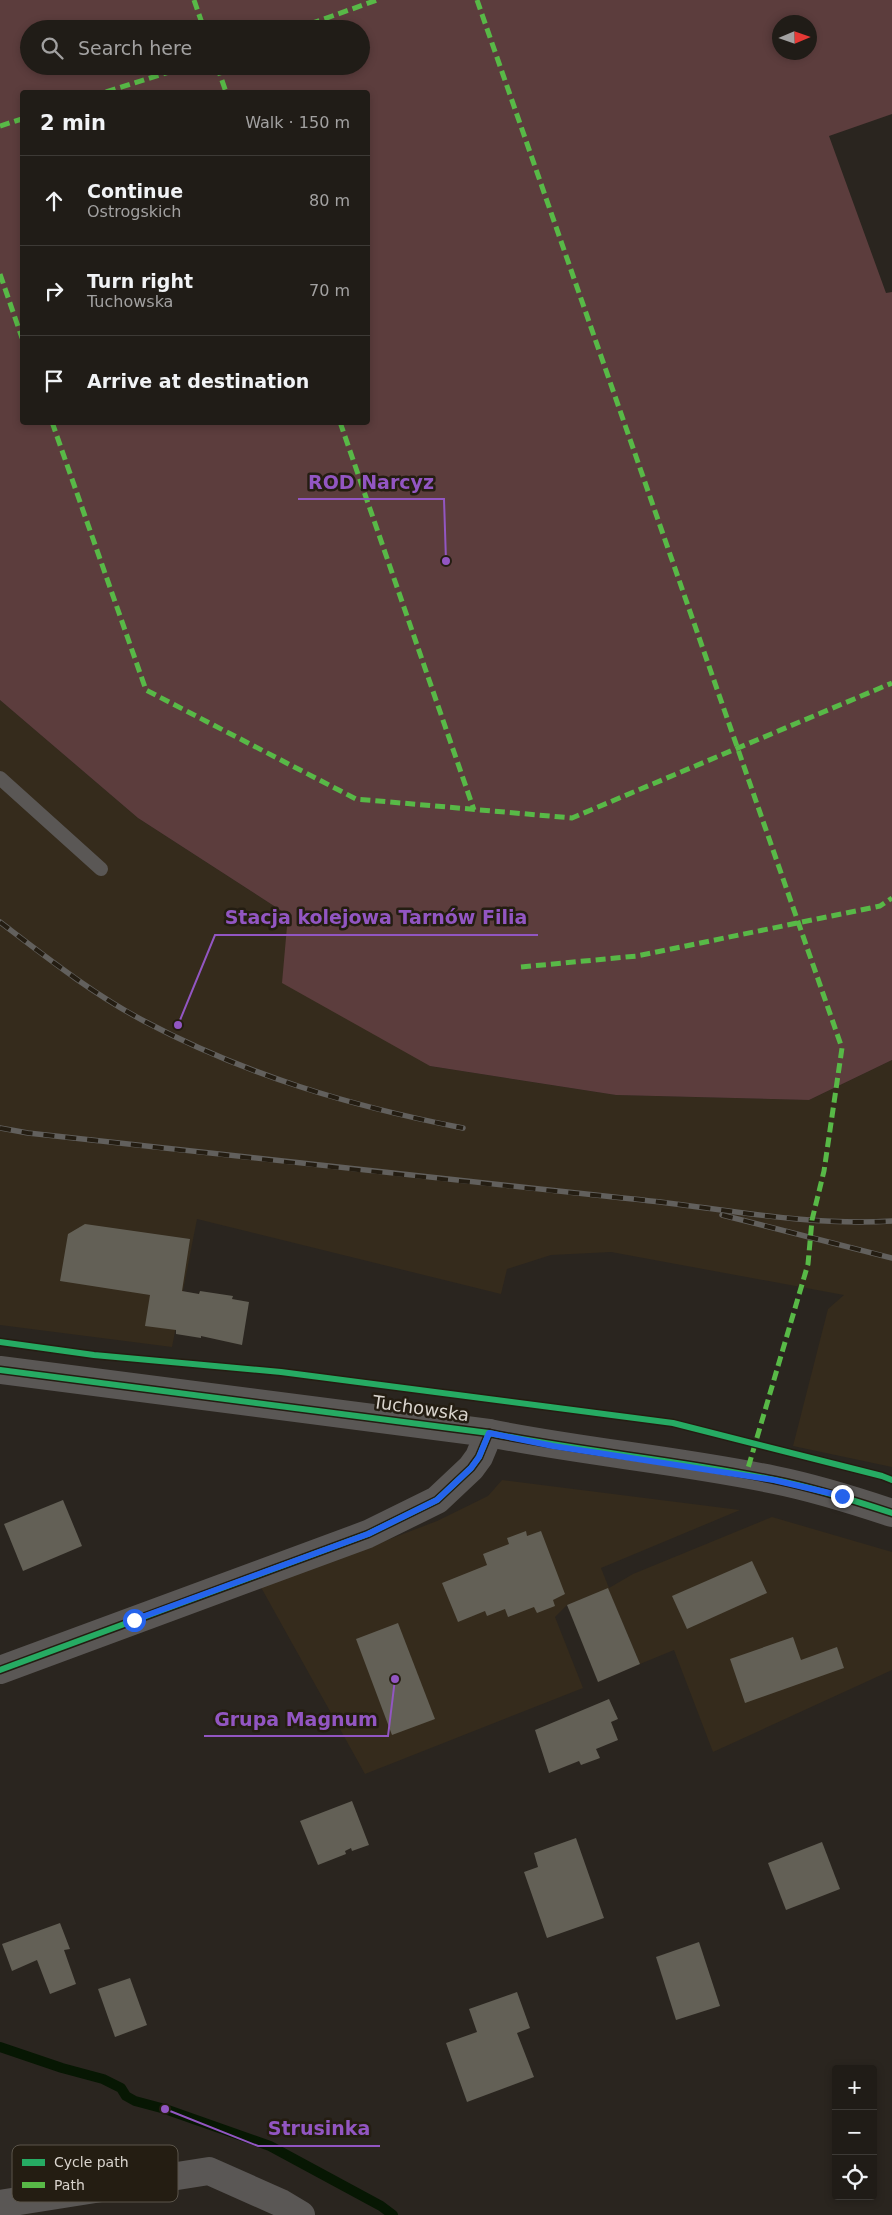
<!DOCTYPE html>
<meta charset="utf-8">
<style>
:root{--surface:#201c17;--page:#2d2924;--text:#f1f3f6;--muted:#a2a1a1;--line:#3d3a36}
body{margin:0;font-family:"DejaVu Sans",sans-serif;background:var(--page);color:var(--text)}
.controls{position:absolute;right:15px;bottom:15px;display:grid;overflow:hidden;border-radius:5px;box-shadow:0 2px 8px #0003}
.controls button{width:45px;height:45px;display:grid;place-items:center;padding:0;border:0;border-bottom:1px solid var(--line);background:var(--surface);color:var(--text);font:25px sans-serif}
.compass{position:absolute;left:772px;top:15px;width:45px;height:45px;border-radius:50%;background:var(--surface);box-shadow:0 2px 8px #0003;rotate:88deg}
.stop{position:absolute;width:15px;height:15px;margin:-11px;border:4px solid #2563eb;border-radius:50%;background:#fff}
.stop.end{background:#2563eb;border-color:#fff;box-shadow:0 1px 5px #0008}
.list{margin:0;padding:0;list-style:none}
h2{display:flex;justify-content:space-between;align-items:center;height:65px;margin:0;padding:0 20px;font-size:21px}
h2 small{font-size:16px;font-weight:400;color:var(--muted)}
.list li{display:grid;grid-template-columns:32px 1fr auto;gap:15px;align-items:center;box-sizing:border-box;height:90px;padding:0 20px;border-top:1px solid var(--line)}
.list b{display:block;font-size:19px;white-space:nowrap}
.list p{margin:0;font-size:16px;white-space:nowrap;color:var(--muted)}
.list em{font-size:16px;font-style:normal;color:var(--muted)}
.icon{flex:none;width:28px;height:28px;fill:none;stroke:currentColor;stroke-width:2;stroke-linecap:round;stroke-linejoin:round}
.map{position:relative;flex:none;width:892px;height:2215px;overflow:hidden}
.search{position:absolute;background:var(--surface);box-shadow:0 2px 8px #0003;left:20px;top:20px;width:350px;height:55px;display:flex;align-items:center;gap:12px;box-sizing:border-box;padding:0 18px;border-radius:28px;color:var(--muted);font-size:19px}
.panel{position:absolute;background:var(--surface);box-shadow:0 2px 8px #0003;left:20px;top:90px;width:350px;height:335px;border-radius:5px}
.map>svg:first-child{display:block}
.built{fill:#352b1c}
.green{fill:#5c3d3d;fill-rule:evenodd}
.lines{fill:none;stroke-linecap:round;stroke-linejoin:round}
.stream{stroke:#071703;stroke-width:10}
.building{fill:#636056}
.service{stroke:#5a5755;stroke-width:14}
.minor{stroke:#5a5755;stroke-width:28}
.tertiary{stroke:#5a5755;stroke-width:28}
.rail-casing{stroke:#62605d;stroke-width:5.5}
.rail{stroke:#241d12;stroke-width:4;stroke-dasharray:11;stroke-linecap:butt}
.quiet{stroke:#58b947;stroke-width:5;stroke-dasharray:10 5;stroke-linecap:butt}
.cycleway-casing{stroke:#241d12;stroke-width:9}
.cycleway{stroke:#26ab63;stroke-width:6}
.route{stroke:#2563eb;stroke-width:6}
.labels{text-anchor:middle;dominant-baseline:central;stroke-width:5;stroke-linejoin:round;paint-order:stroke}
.street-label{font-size:18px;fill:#d9d4cd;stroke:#241d12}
.key{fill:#241d12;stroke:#5a544a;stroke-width:1}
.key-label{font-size:14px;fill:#d9d4cd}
.leader{fill:none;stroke:#9256c2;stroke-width:2}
.callout-dot{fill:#9256c2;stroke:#241d12;stroke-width:2}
.callout-label{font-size:19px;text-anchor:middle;font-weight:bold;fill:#9256c2;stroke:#241d12;stroke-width:5;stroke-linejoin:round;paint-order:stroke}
</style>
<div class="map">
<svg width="892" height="2215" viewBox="0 0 892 2215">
<rect width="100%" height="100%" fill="#2a251f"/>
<g class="built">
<polygon points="0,700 138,818 288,915 430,1066 616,1095 809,1100 892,1060 892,1467 793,1446 828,1309 844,1295 611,1252 551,1255 507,1269 501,1294 197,1219 172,1347 0,1325"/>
<polygon points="502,1480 740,1510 601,1568 609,1588 633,1574 772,1517 892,1552 892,1670 713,1752 674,1650 640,1664 608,1589 567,1605 555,1617 583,1688 365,1774 258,1582 364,1549 437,1521 488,1496"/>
</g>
<path class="green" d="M0,0h892v114l-63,22 57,157 6,-1v768l-83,40 -193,-5 -186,-29 -148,-83 6,-68 -150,-97 -138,-118zM780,22h30v30h-30zM29,29h332v37h-332zM22,92h346v330h-346z"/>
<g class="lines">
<polyline class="stream" points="0,2047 62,2068 103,2079 121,2088 126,2096 135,2101 165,2109 270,2146 381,2206 393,2215"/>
</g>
<g class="building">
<polygon points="85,1224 190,1239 182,1291 199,1294 200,1291 233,1296 232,1299 249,1302 242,1345 201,1336 201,1338 176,1334 176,1330 145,1326 150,1295 60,1281 68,1234"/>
<polygon points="63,1500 82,1546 23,1571 4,1524"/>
<polygon points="526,1531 527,1536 541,1531 565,1594 553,1600 555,1606 537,1613 534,1607 508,1617 505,1609 487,1616 485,1611 458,1622 442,1583 487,1565 483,1554 509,1544 507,1538"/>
<polygon points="752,1561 767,1593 687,1629 672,1596"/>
<polygon points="608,1588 640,1664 598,1682 567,1605"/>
<polygon points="398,1623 435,1719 392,1735 356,1639"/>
<polygon points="793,1637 801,1660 837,1647 844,1668 745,1703 730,1659"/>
<polygon points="609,1699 618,1719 611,1722 618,1740 596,1749 600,1758 581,1765 579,1761 549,1773 535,1730"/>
<polygon points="352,1801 369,1845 352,1851 351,1848 345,1851 346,1854 318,1865 300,1821"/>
<polygon points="576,1838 604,1918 547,1938 524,1872 538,1867 534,1853"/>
<polygon points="822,1842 840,1889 786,1910 768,1863"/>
<polygon points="60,1923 70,1949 64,1950 76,1984 50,1994 37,1960 12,1971 2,1944"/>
<polygon points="699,1942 720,2006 676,2020 656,1957"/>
<polygon points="130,1978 147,2025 115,2037 98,1989"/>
<polygon points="517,1992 530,2028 517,2033 534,2077 467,2102 446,2043 477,2032 469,2009"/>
</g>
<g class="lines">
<polyline class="service" points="0,778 101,869"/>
<g class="minor">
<polyline points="0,1670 368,1534 437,1500 471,1468 479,1457 489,1433"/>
<polyline points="0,2204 209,2171 281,2203 301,2215"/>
</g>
<path class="tertiary" d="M0,1370l489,63c94,19 191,27 286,47 40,8 78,20 117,33"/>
<g class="rail-casing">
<g id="rail">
<path d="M0,922c46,35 93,72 144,99 102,54 206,85 319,107"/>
<path d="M0,1128l28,5c198,22 396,45 595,65 88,8 180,29 269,23"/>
<polyline points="722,1215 892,1258"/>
</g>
</g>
<use href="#rail" class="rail"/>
<g class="quiet">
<polyline points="194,0 204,29"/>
<polyline points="477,0 842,1048 824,1171 812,1220 808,1264 746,1475"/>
<polyline points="296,29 377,0"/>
<polyline points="217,66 226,92"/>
<polyline points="106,92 188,66"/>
<polyline points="0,126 22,119"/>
<polyline points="0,274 22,338"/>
<polyline points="52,422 146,690 356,799 572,818 892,683"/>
<polyline points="340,422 474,810"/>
<polyline points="521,967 637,956 880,906 892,898"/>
</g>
<g class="cycleway-casing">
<g id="cycleway">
<polyline points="0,1342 94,1355 281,1372 673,1423 882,1476 892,1480"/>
<path d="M0,1370l489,63c94,19 191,27 286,47 40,8 78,20 117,33"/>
<polyline points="0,1670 368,1534 437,1500 471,1468 479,1457 489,1433"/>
</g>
</g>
<use href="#cycleway" class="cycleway"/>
</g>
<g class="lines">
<polyline class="route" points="134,1620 368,1534 437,1500 471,1468 479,1457 489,1433 553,1446 774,1480 842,1496"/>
</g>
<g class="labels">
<g class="street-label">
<text transform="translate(421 1408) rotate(8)">Tuchowska</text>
</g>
</g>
<rect x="12" y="2145" width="166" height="57" rx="8" class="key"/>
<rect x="22" y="2159" width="23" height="7" fill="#26ab63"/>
<rect x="22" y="2182" width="23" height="6" fill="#58b947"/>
<g class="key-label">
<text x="54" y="2167">Cycle path</text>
<text x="54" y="2190">Path</text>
</g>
<path class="leader" d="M446 561L444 499H298M178 1025L215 935H538M395 1679L388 1736H204M165 2109L258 2146H380"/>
<g class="callout-dot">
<circle cx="446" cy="561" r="5"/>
<circle cx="178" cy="1025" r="5"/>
<circle cx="395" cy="1679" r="5"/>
<circle cx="165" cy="2109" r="5"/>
</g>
<g class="callout-label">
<text x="371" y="489">ROD Narcyz</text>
<text x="376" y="924">Stacja kolejowa Tarnów Filia</text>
<text x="296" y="1726">Grupa Magnum</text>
<text x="319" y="2135">Strusinka</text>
</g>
</svg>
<div class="controls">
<button>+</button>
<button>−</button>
<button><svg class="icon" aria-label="locate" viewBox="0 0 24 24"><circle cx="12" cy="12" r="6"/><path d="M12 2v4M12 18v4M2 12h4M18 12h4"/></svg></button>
</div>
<svg class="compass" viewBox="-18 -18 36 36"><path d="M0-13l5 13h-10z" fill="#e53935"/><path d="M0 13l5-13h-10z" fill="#a2a1a1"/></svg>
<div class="stop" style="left:134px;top:1620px"></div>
<div class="stop end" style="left:842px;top:1496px"></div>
<div class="search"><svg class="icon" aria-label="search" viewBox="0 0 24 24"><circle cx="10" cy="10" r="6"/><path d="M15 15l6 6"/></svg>Search here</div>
<section class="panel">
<h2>2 min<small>Walk · 150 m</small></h2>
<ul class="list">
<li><svg class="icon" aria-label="ahead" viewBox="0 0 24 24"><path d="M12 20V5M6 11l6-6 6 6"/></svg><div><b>Continue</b><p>Ostrogskich</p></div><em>80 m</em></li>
<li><svg class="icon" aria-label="right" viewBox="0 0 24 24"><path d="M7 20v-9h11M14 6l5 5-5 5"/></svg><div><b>Turn right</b><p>Tuchowska</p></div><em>70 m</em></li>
<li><svg class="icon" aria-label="arrive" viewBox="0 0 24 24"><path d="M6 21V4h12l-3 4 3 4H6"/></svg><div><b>Arrive at destination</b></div></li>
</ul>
</section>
</div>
